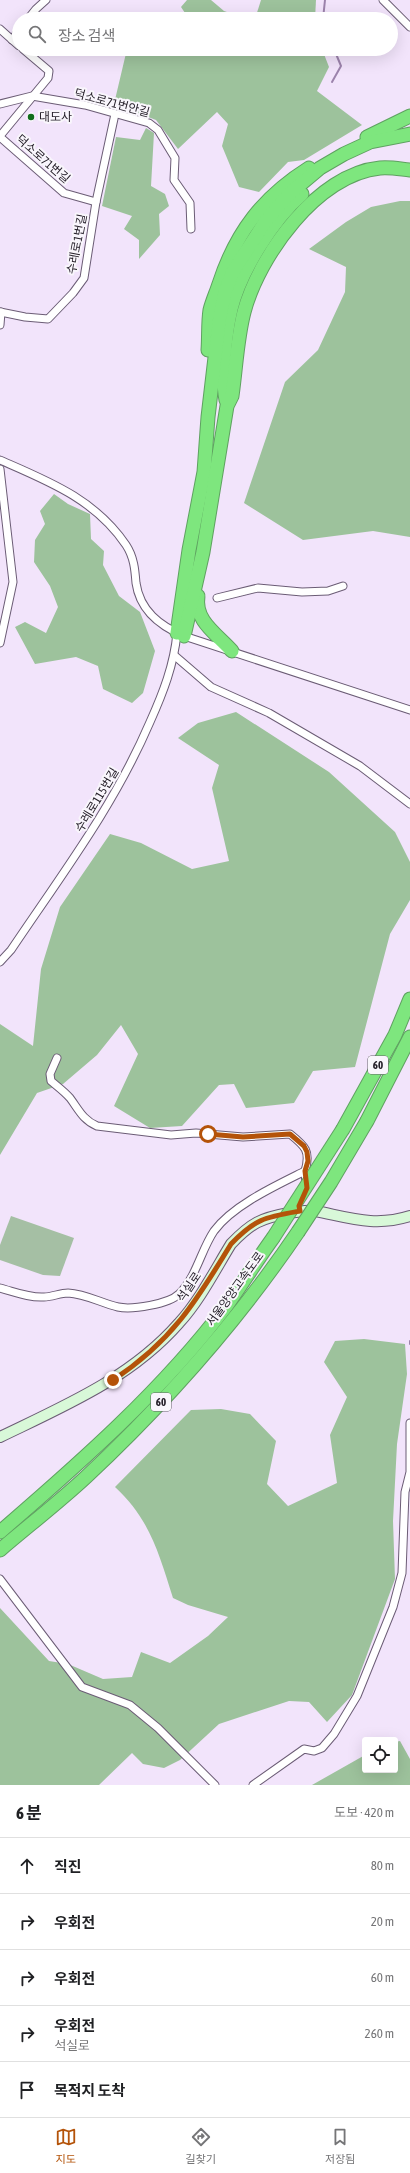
<!DOCTYPE html>
<html lang="ko">
<meta charset="utf-8">
<style>
:root{--surface:#fff;--page:#f2f2f2;--text:#202124;--muted:#757577;--line:#e0e0e0;--accent:#b45309}
body{margin:0;font-family:"Asap Condensed","Noto Sans KR",sans-serif;background:var(--page);color:var(--text)}
.controls{position:absolute;right:12px;bottom:12px;display:grid;overflow:hidden;border-radius:4px;box-shadow:0 4px 16px #0002}
.controls button{width:36px;height:36px;display:grid;place-items:center;padding:0;border:0;border-bottom:1px solid var(--line);background:var(--surface);color:var(--text);font:20px sans-serif}
.stop{position:absolute;width:12px;height:12px;margin:-9px;border:3px solid #b45309;border-radius:50%;background:#fff}
.stop.end{background:#b45309;border-color:#fff;box-shadow:0 1px 4px #0008}
.list{margin:0;padding:0;list-style:none}
h2{display:flex;justify-content:space-between;align-items:center;height:52px;margin:0;padding:0 16px;font-size:17px}
h2 small{font-size:13px;font-weight:400;color:var(--muted)}
.list li{display:grid;grid-template-columns:26px 1fr auto;gap:12px;align-items:center;box-sizing:border-box;height:56px;padding:0 16px;border-top:1px solid var(--line)}
.list b{display:block;font-size:15px;white-space:nowrap}
.list p{margin:0;font-size:13px;white-space:nowrap;color:var(--muted)}
.list em{font-size:13px;font-style:normal;color:var(--muted)}
.icon{flex:none;width:22px;height:22px;fill:none;stroke:currentColor;stroke-width:2;stroke-linecap:round;stroke-linejoin:round}
.map{position:relative;flex:none;width:410px;height:1785px;overflow:hidden}
.search{position:absolute;background:var(--surface);box-shadow:0 4px 16px #0002;left:12px;right:12px;top:12px;height:44px;display:flex;align-items:center;gap:10px;box-sizing:border-box;padding:0 14px;border-radius:22px;color:var(--muted);font-size:15px}
.sheet{height:332px;background:var(--surface)}
nav{display:flex;justify-content:space-around;align-items:center;box-sizing:border-box;height:56px;border-top:1px solid var(--line);background:var(--surface);font-size:11px;color:var(--muted)}
nav a{display:grid;justify-items:center;gap:2px}
nav .on{color:var(--accent)}
.map>svg:first-child{display:block}
.green{fill:#a5bfa4}
.forest{fill:#9dc29c}
.lines{fill:none;stroke-linecap:round;stroke-linejoin:round}
.stream{stroke:#9c83ac;stroke-width:2}
.street-casing{stroke:#6b5c75;stroke-width:9}
.secondary-casing{stroke:#6b5c75;stroke-width:12}
.highway-casing{stroke:#5fa161;stroke-width:15}
.street{stroke:#fff;stroke-width:7}
.secondary{stroke:#d8f8d8;stroke-width:10}
.highway{stroke:#7ee67e;stroke-width:13}
.highway-bridge-casing{stroke:#5fa161;stroke-width:15;stroke-linecap:butt}
.highway-bridge{stroke:#7ee67e;stroke-width:13}
.route{stroke:#b45309;stroke-width:5}
.poi-dot{fill:#116e1b;stroke:#f9f6fc;stroke-width:1.5}
.labels{text-anchor:middle;dominant-baseline:central;stroke-width:4;stroke-linejoin:round;paint-order:stroke}
.shield{fill:#f9f6fc;stroke:#656069;stroke-width:1}
.shield-label{font-size:11px;font-weight:bold;fill:#26202a}
.street-label{font-size:12px;fill:#26202a;stroke:#f9f6fc}
.poi-label{font-size:12px;fill:#26202a;stroke:#f9f6fc;text-anchor:start}
</style>
<div class="map">
<svg width="410" height="1785" viewBox="0 0 410 1785">
<rect width="100%" height="100%" fill="#f2e4fb"/>
<polygon class="green" points="11,1216 74,1238 60,1276 43,1275 0,1260 0,1245"/>
<g class="forest">
<polygon points="187,0 211,0 224,11 247,19 189,19 181,7"/>
<polygon points="261,0 316,0 315,19 255,19"/>
<polygon points="127,49 322,49 329,67 317,91 362,125 304,160 288,162 259,192 239,187 222,146 228,124 217,112 178,149 156,120 114,104"/>
<polygon points="146,128 154,133 151,186 165,194 169,206 159,214 160,235 139,259 139,240 124,229 132,216 102,206 116,137 140,140"/>
<polygon points="400,201 410,201 410,537 373,531 303,540 244,503 285,382 318,350 345,292 346,267 309,249 346,222 371,207"/>
<polygon points="54,494 68,504 90,514 91,539 104,551 103,565 119,596 140,612 155,651 143,693 132,703 103,689 98,666 76,657 35,664 15,627 25,622 46,633 58,607 50,586 34,562 35,540 45,524 40,511"/>
<polygon points="236,712 329,772 395,832 410,862 410,900 390,934 355,1067 313,1071 294,1103 246,1108 234,1084 219,1085 182,1126 150,1128 114,1106 138,1054 121,1025 97,1055 63,1084 37,1093 0,1155 0,1024 33,1046 41,969 60,907 110,834 141,843 192,869 229,861 212,788 219,765 178,738 198,723"/>
<path d="M364,1339l41,5 2,30 -10,70 -4,77 2,58 -43,116 -25,27 -18,-20 -20,-1 -70,23 -39,36 -16,8 -21,-4 -11,-11 -33,32h-99v-177l49,53 19,3 35,15 29,-2 9,-25 29,11 38,-27 20,-19 -40,-12 -15,-7c-14,-44 -23,-79 -58,-111l76,-77 30,-1 29,5 26,27 -9,43 21,22 49,-23 -7,-48 17,-38 -23,-35 11,-21z"/>
<polygon points="400,1741 410,1759 410,1785 312,1785 365,1755 365,1770 395,1770 395,1742"/>
</g>
<g class="lines">
<g class="stream">
<polyline points="323,19 325,0"/>
<polyline points="332,82 341,66 334,49"/>
<polyline points="410,1344 410,1341"/>
</g>
<g class="street-casing">
<g id="street">
<polyline points="383,0 410,27"/>
<polyline points="28,19 36,9 46,0"/>
<polyline points="0,29 19,46"/>
<polyline points="12,40 19,30"/>
<polyline points="0,104 32,96 85,105 149,123 158,130 175,158 174,180 190,203 191,229"/>
<polyline points="0,136 48,78 49,71 23,49"/>
<polyline points="0,137 64,193 96,202"/>
<polyline points="0,312 25,317 48,319 73,293 84,278 96,202 115,114"/>
<polyline points="0,325 1,312"/>
<path d="M0,460c48,21 95,39 126,85 8,12 9,25 10,38 4,28 24,43 48,53l226,74"/>
<polyline points="0,469 13,582 0,643"/>
<polyline points="217,598 258,588 302,592 328,591 343,586"/>
<polyline points="175,656 211,687 269,713 360,766 410,804"/>
<path d="M0,962l11,-12c51,-76 103,-144 139,-228 13,-29 24,-57 27,-89"/>
<path d="M57,1058l-7,16 1,7c6,5 14,11 19,17 9,12 13,22 27,28l74,9 25,-2 47,4 47,-3c15,12 21,17 15,37"/>
<path d="M0,1288c15,4 29,10 44,9 8,0 16,-4 24,-4 18,1 33,10 50,14 14,3 51,-3 61,-13 17,-16 22,-44 35,-63 19,-26 63,-46 91,-60l1,14"/>
<polyline points="0,1579 82,1687 130,1705 158,1728 215,1785"/>
<polyline points="253,1785 304,1749 314,1751 322,1748 334,1734 357,1696 393,1607 402,1573 405,1492 410,1472 410,1423"/>
</g>
</g>
<g class="secondary-casing">
<path id="secondary" d="M0,1437c64,-31 131,-59 179,-114 21,-23 36,-53 52,-79 20,-21 30,-26 58,-31 9,-1 19,-3 27,-2 35,7 59,16 94,5"/>
</g>
<g class="highway-casing">
<g id="highway">
<polyline points="367,137 410,116"/>
<path d="M208,350c1,-13 0,-27 2,-40 2,-8 6,-17 9,-26 17,-52 44,-87 90,-116"/>
<path d="M226,400c-5,-26 -1,-65 5,-91 9,-37 42,-90 71,-115"/>
<path d="M198,596c-4,25 19,38 34,55"/>
<polyline points="177,633 189,550 204,472 208,417 220,315 225,293 232,273 265,222 289,194 320,168 344,154 370,142 410,134"/>
<path d="M184,636l19,-84 24,-146 5,-10c4,-28 5,-57 12,-84 15,-56 73,-138 136,-144 10,-1 20,1 30,2"/>
<polyline points="367,1121 410,1037"/>
<polyline points="343,1129 395,1035 410,999"/>
<path d="M0,1532c80,-69 163,-142 227,-227 16,-22 30,-45 46,-67"/>
<path d="M0,1550c28,-24 58,-47 86,-73 79,-74 151,-155 212,-245"/>
</g>
</g>
<use href="#street" class="street"/>
<use href="#secondary" class="secondary"/>
<use href="#highway" class="highway"/>
<g class="highway-bridge-casing">
<g id="highway-bridge">
<polyline points="298,1232 331,1182 367,1121"/>
<polyline points="273,1238 343,1129"/>
</g>
</g>
<use href="#highway-bridge" class="highway-bridge"/>
</g>
<g class="lines">
<path class="route" d="M113,1380c58,-38 83,-78 118,-136 25,-26 35,-27 69,-33l-1,-5 8,-18 -2,-17 3,-10 -1,-9 -3,-6 -14,-12 -47,3 -35,-3"/>
</g>
<circle class="poi-dot" cx="31" cy="117" r="4"/>
<g class="labels">
<g class="shield">
<rect x="368" y="1056" width="20" height="18" rx="3"/>
<rect x="151" y="1393" width="20" height="18" rx="3"/>
</g>
<g class="shield-label">
<text x="378" y="1065">60</text>
<text x="161" y="1402">60</text>
</g>
<g class="street-label">
<text transform="translate(112 103) rotate(15)">덕소로71번안길</text>
<text transform="translate(43 159) rotate(41)">덕소로71번길</text>
<text transform="translate(77 244) rotate(-79)">수레로1번길</text>
<text transform="translate(97 800) rotate(-59)">수레로115번길</text>
<text transform="translate(189 1287) rotate(-56)">석실로</text>
<text transform="translate(235 1289) rotate(-54)">서울양양고속도로</text>
</g>
<g class="poi-label">
<text x="39" y="117">대도사</text>
</g>
</g>
</svg>
<div class="controls">
<button><svg class="icon" aria-label="locate" viewBox="0 0 24 24"><circle cx="12" cy="12" r="6"/><path d="M12 2v4M12 18v4M2 12h4M18 12h4"/></svg></button>
</div>
<div class="stop" style="left:208px;top:1134px"></div>
<div class="stop end" style="left:113px;top:1380px"></div>
<div class="search"><svg class="icon" aria-label="search" viewBox="0 0 24 24"><circle cx="10" cy="10" r="6"/><path d="M15 15l6 6"/></svg>장소 검색</div>
</div>
<section class="sheet">
<h2>6 분<small>도보 · 420 m</small></h2>
<ul class="list">
<li><svg class="icon" aria-label="ahead" viewBox="0 0 24 24"><path d="M12 20V5M6 11l6-6 6 6"/></svg><div><b>직진</b></div><em>80 m</em></li>
<li><svg class="icon" aria-label="right" viewBox="0 0 24 24"><path d="M7 20v-9h11M14 6l5 5-5 5"/></svg><div><b>우회전</b></div><em>20 m</em></li>
<li><svg class="icon" aria-label="right" viewBox="0 0 24 24"><path d="M7 20v-9h11M14 6l5 5-5 5"/></svg><div><b>우회전</b></div><em>60 m</em></li>
<li><svg class="icon" aria-label="right" viewBox="0 0 24 24"><path d="M7 20v-9h11M14 6l5 5-5 5"/></svg><div><b>우회전</b><p>석실로</p></div><em>260 m</em></li>
<li><svg class="icon" aria-label="arrive" viewBox="0 0 24 24"><path d="M6 21V4h12l-3 4 3 4H6"/></svg><div><b>목적지 도착</b></div></li>
</ul>
</section>
<nav>
<a class="on"><svg class="icon" aria-label="map" viewBox="0 0 24 24"><path d="M3 6l6-2 6 2 6-2v14l-6 2-6-2-6 2zM9 4v14M15 6v14"/></svg>지도</a>
<a><svg class="icon" aria-label="directions" viewBox="0 0 24 24"><path d="M12 3l9 9-9 9-9-9zM9 14v-3h6M13 9l2 2-2 2"/></svg>길찾기</a>
<a><svg class="icon" aria-label="saved" viewBox="0 0 24 24"><path d="M7 4h10v16l-5-4-5 4z"/></svg>저장됨</a>
</nav>
